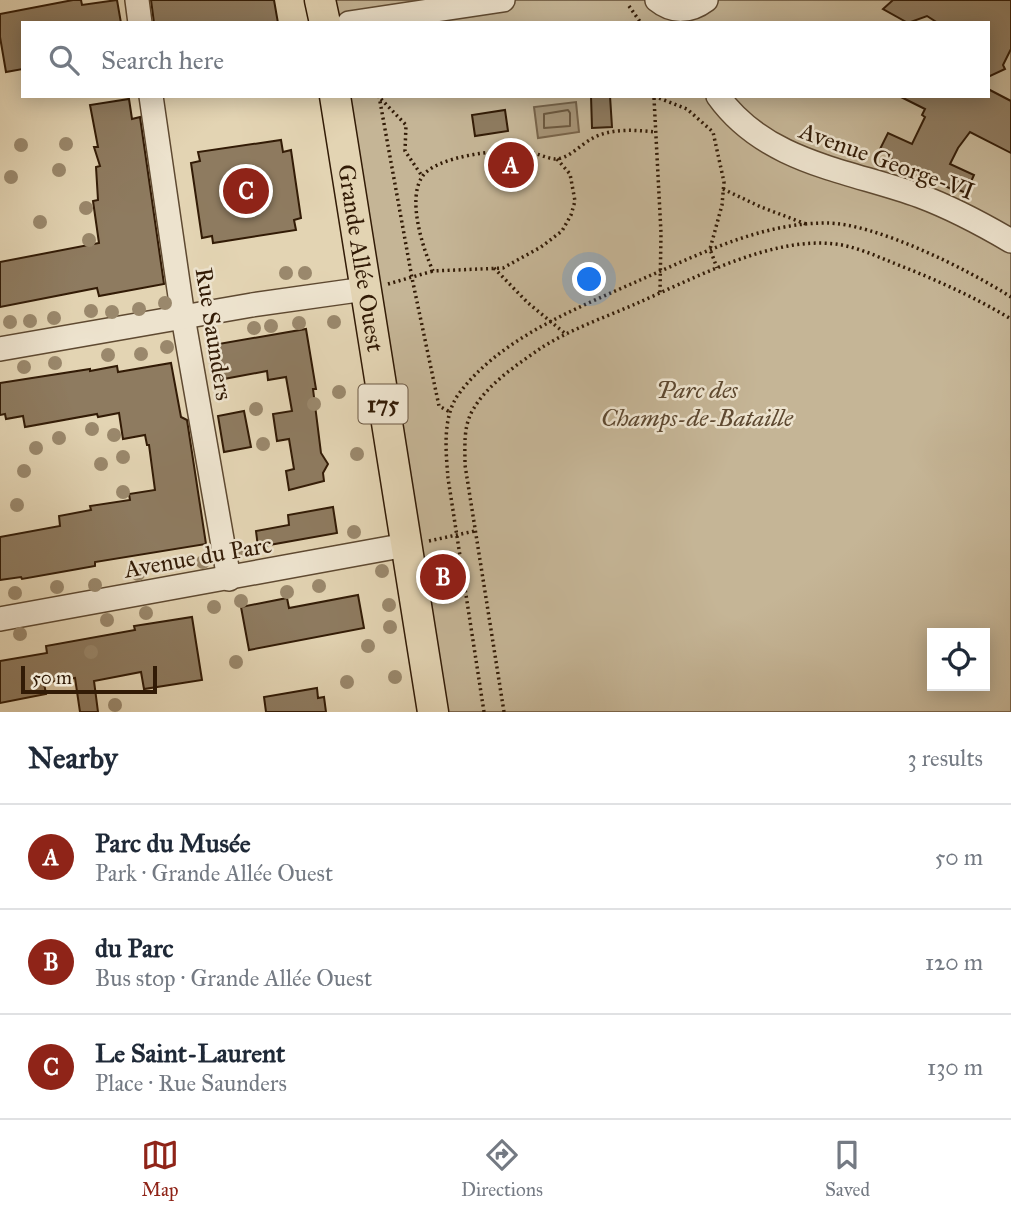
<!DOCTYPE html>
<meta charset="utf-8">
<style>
:root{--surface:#fff;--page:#f6f6f7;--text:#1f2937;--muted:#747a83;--line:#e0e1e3;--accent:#8f2418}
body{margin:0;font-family:"IM FELL Great Primer",serif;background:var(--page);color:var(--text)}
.controls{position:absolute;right:21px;bottom:21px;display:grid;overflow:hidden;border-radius:0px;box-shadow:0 4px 18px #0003}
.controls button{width:63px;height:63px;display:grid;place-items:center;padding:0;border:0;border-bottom:2px solid var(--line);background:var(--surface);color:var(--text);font:35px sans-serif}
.scale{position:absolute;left:21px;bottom:18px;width:136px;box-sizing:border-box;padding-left:7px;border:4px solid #321b06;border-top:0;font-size:19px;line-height:24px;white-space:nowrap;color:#321b06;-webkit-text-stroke:5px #ede3ce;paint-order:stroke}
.you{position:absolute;left:590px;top:280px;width:24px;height:24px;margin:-18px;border:5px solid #fff;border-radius:50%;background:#1a73e8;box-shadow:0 0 0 10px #1a73e833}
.badge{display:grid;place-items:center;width:46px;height:46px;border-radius:50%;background:var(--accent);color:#fff;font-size:23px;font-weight:700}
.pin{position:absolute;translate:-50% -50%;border:4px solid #fff;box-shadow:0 2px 7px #0006}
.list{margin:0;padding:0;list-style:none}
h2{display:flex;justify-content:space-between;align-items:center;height:91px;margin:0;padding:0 28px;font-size:30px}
h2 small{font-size:23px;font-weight:400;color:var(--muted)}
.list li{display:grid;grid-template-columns:46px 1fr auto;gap:21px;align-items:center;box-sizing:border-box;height:105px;padding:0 28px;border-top:2px solid var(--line)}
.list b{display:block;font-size:26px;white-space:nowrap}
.list p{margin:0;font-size:23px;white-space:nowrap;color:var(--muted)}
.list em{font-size:23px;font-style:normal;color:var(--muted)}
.icon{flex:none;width:38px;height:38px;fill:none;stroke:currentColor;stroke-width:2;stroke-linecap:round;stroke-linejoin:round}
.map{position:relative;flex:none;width:1011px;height:712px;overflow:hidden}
.search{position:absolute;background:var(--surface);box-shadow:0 4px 18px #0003;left:21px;right:21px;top:21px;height:77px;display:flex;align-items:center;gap:18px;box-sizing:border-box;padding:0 24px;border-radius:0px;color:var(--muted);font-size:26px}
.sheet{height:406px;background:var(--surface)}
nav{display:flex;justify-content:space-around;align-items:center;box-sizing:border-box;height:98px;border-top:2px solid var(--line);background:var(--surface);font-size:19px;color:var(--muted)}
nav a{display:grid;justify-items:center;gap:4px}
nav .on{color:var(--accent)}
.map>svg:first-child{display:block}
.green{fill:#c5b596;stroke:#7c684e;stroke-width:2;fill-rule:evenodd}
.water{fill:#a79578;stroke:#78644a;stroke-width:2}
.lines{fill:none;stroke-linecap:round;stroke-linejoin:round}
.shore{stroke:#6c583f;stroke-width:2}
.building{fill:#8e7b60;stroke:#321b06;stroke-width:2}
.minor-casing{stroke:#5e4931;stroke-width:26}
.major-casing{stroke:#321b06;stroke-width:33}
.path{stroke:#321b06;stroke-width:3.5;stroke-dasharray:2 3.5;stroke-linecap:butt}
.minor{stroke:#ede3ce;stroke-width:23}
.major{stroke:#e3d4b3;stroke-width:30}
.tree{fill:#9a886c}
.labels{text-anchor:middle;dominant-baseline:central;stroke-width:5;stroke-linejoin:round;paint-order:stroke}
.shield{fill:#ede3ce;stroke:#6a5742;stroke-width:2}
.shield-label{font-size:23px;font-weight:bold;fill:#321b06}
.street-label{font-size:24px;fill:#321b06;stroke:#ede3ce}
.park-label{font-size:24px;font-style:italic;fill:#5e4931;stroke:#ede3ce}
</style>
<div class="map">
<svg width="1011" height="712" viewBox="0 0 1011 712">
<rect width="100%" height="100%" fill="#e3d4b3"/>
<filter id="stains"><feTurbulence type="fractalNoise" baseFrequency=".00286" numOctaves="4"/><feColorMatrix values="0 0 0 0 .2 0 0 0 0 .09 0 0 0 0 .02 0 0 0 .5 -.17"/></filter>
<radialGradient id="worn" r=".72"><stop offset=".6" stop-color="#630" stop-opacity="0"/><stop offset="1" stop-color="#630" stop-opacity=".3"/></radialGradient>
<path class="green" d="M320,0h691v712h-579l-97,-616h653v-73h-663zM932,633h53v53h-53z"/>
<polygon class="water" points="576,102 579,132 538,138 534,107"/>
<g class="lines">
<polygon class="shore" points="568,110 570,113 570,126 544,128 544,114"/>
</g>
<g class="building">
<polygon points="73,0 81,0 82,5 117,0 121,23 23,23 23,69 6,72 0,37 0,14"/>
<polygon points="151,0 274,0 278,23 154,23"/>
<polygon points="893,0 1011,0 1011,49 1003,65 1005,69 988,77 988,23 938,23 927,16 908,23 883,9"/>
<polygon points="988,89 1011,101 1011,153 970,132 958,148 950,164 974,175 966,193 954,188 953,190 889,158 890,155 880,149 888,133 912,144 925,117 922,115 925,109 899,96 988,96"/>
<polygon points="591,96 610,96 612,127 592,128"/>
<polygon points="129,99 132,119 140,117 164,284 99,296 97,288 0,307 0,262 99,243 93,201 98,200 96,167 100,166 94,147 98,147 90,105"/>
<polygon points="505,110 508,131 475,136 472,115"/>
<polygon points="281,140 283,152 291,150 301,218 294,220 296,230 213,243 212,236 202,238 191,163 200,161 198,152"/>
<polygon points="306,329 316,389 313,389 321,453 328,464 323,473 324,481 289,490 286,471 294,469 289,439 277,441 273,414 292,411 286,377 268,380 267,371 213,381 207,346"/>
<polygon points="171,363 181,417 187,420 206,544 95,562 95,566 78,569 22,579 21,577 0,580 0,537 60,526 59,516 91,510 90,506 130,500 129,494 155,490 149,445 147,445 145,435 123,439 119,413 98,417 97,414 25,427 23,416 6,419 5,414 0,415 0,383 90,369 90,371 117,366 118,372"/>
<polygon points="244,411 251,447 224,452 218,416"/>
<polygon points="333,507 337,533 258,547 256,531 289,525 288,515"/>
<polygon points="358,595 364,628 249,650 241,607 287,598 289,608"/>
<polygon points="192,617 202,680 144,689 141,672 94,681 98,712 80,712 75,678 44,683 46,694 0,703 0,661 47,653 46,646 135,630 134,626"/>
<polygon points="317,688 318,698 324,697 326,712 266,712 264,697"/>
</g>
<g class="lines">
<g class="minor-casing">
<g id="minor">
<polyline points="137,0 140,23"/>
<path d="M657,0c16,13 33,12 49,0"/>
<polyline points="349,23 503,0"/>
<polyline points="151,96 183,317 229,579"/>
<path d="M718,96c48,67 130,74 202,100 32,12 62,28 91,45"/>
<polyline points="0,349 252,305 365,289"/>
<polyline points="0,619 406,545"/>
</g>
</g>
<g class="major-casing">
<g id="major">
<polyline points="320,0 325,23"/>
<path id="s1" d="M335,96l98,616"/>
</g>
</g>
<g class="path">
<polyline points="629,6 641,23"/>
<polyline points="379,96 412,278 439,406 450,412"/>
<polyline points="654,96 687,109 713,132 724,182 722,205 710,249 717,268"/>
<polyline points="654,98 661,233 660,293"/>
<polyline points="381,99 406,125 405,151 422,176"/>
<path d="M557,159l13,15 5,27 -4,14 -9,16 -21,16 -38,21 -70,3c-10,-22 -26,-71 -11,-94 13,-21 78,-28 102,-26 11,1 21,7 31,8 14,0 26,-15 38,-21 19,-10 42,-8 63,-6"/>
<polyline points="723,189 761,207 806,224"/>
<polyline points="494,268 528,303 567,335"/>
<polyline points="388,284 433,271"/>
<polyline points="429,541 475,531"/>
<path d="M484,712l-36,-234c-2,-26 -6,-60 10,-83 41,-57 120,-87 182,-115 58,-25 120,-57 186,-57 50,0 143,47 185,74"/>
<path d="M504,712l-39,-247c0,-20 -2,-40 9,-57 15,-25 44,-44 67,-60 28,-18 62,-30 92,-43 58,-25 138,-69 202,-61 19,2 39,11 56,18 41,16 82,34 120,57"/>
</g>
<use href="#minor" class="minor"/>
<use href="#major" class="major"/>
</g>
<g class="tree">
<circle cx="66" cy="144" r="7"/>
<circle cx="21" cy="145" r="7"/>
<circle cx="59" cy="170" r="7"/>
<circle cx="11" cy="177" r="7"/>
<circle cx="86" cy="208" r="7"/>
<circle cx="40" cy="222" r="7"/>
<circle cx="89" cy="240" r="7"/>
<circle cx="286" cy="273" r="7"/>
<circle cx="305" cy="273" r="7"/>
<circle cx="165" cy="303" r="7"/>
<circle cx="139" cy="309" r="7"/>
<circle cx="91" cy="311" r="7"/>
<circle cx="112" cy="312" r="7"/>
<circle cx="54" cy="318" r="7"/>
<circle cx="30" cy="321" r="7"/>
<circle cx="10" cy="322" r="7"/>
<circle cx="334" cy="322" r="7"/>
<circle cx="299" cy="323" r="7"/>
<circle cx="271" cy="326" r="7"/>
<circle cx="254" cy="328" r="7"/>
<circle cx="167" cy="347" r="7"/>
<circle cx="141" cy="354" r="7"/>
<circle cx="108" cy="355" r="7"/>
<circle cx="55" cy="363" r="7"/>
<circle cx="24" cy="367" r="7"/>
<circle cx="339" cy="392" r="7"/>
<circle cx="314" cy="404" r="7"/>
<circle cx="256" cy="409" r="7"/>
<circle cx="92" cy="429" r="7"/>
<circle cx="114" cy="435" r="7"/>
<circle cx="59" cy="438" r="7"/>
<circle cx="263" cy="444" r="7"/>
<circle cx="36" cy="448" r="7"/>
<circle cx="357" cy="454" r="7"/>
<circle cx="123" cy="457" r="7"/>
<circle cx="101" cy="464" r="7"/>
<circle cx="24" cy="471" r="7"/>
<circle cx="123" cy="492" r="7"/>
<circle cx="17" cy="505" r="7"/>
<circle cx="354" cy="532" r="7"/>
<circle cx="238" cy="550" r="7"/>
<circle cx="203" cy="562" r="7"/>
<circle cx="382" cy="571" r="7"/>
<circle cx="138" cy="574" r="7"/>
<circle cx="95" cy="585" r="7"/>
<circle cx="319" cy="586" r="7"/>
<circle cx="57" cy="587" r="7"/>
<circle cx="287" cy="592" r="7"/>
<circle cx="15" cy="593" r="7"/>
<circle cx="241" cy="601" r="7"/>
<circle cx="389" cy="605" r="7"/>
<circle cx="214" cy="607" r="7"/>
<circle cx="146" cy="613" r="7"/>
<circle cx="107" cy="620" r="7"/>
<circle cx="390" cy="627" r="7"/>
<circle cx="20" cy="634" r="7"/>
<circle cx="368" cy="646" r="7"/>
<circle cx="91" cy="652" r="7"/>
<circle cx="236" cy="662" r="7"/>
<circle cx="395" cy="677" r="7"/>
<circle cx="347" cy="682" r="7"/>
<circle cx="115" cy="705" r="7"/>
</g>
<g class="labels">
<rect class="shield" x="358.5" y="384.5" width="49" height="39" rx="5"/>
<g class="shield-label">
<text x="383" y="404">175</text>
</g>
<g class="street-label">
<text transform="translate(887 161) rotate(20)">Avenue George-VI</text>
<text stroke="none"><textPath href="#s1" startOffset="164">Grande Allée Ouest</textPath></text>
<text transform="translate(214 334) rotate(81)">Rue Saunders</text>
<text transform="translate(198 557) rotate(-10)">Avenue du Parc</text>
</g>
<g class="park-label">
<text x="697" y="390">Parc des<tspan x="697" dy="28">Champs-de-Bataille</tspan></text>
</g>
</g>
<rect width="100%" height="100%" filter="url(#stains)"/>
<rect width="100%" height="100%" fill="url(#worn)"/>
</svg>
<div class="controls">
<button><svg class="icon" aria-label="locate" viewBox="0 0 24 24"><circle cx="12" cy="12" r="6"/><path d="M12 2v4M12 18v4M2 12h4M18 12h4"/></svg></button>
</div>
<div class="scale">50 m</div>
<div class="you"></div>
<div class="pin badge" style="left:511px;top:165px">A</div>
<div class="pin badge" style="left:443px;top:577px">B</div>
<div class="pin badge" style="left:246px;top:191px">C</div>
<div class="search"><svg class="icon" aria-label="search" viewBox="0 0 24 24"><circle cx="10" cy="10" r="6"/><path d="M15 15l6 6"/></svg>Search here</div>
</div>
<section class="sheet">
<h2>Nearby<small>3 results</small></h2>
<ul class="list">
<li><span class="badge">A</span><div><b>Parc du Musée</b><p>Park · Grande Allée Ouest</p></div><em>50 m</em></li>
<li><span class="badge">B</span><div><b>du Parc</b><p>Bus stop · Grande Allée Ouest</p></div><em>120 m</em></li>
<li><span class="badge">C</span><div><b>Le Saint-Laurent</b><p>Place · Rue Saunders</p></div><em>130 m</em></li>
</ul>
</section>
<nav>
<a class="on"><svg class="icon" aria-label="map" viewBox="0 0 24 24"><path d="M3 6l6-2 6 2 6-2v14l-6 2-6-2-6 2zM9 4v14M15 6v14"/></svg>Map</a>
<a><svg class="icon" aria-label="directions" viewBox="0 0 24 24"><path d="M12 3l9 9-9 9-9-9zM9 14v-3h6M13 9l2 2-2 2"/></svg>Directions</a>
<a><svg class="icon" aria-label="saved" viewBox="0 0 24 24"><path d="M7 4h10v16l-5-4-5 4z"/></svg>Saved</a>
</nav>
